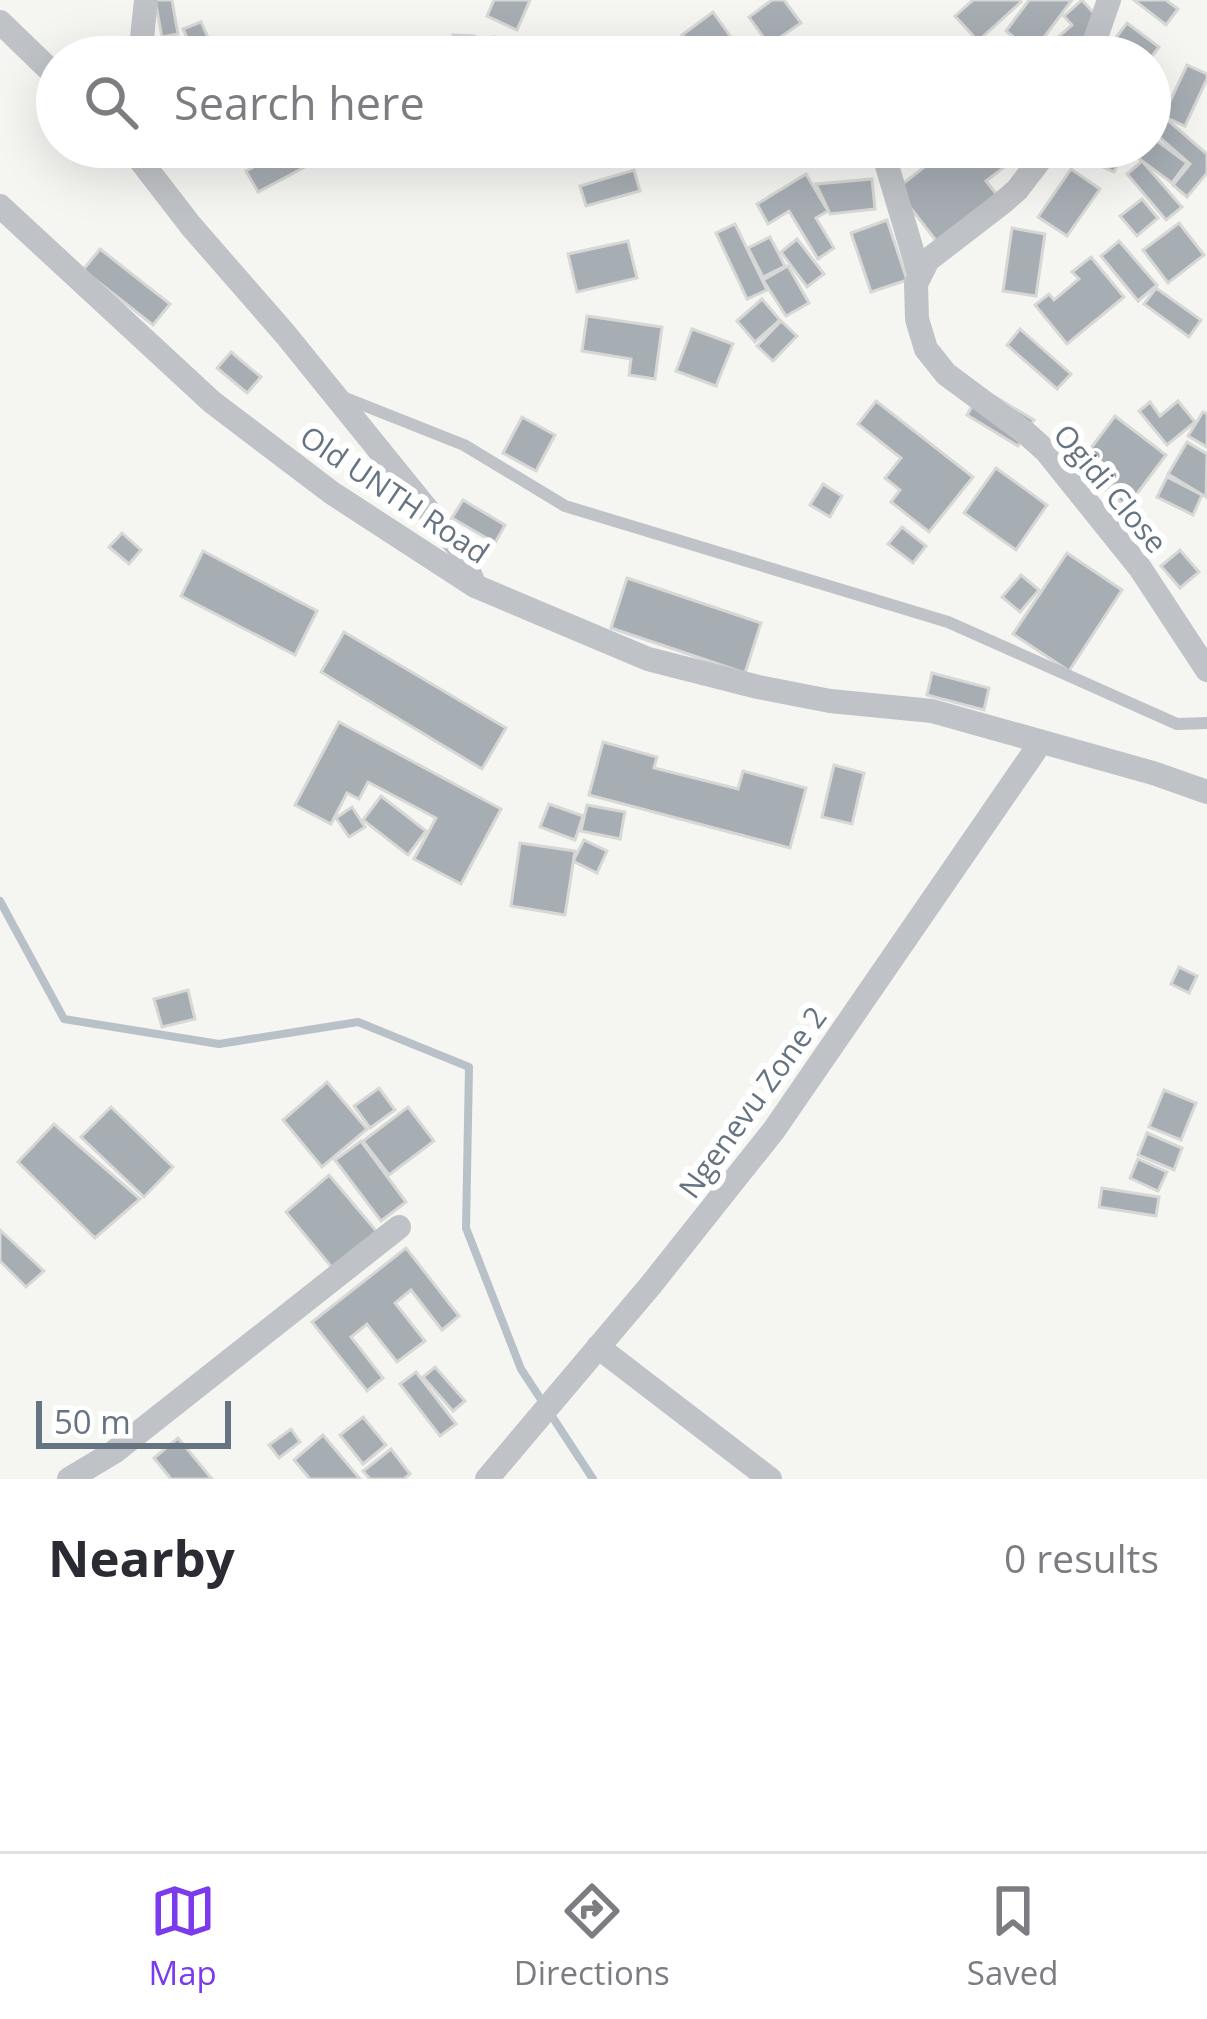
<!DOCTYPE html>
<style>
:root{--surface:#fff;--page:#f7f7f7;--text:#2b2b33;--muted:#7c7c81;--line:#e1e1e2;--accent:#7c3aed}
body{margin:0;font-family:"Open Sans",sans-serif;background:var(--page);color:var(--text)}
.scale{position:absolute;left:36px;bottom:30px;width:195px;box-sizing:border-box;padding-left:12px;border:6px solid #667481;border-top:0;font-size:33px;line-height:42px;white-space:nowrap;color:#667481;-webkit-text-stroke:9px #fff;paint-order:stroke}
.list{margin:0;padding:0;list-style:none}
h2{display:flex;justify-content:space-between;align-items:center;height:156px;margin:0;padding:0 48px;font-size:51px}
h2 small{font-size:39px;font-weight:400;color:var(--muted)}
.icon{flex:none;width:66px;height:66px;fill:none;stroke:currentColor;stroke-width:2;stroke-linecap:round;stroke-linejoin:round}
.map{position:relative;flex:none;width:1207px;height:1479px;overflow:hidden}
.search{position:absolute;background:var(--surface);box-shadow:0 12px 48px #0002;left:36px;right:36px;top:36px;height:132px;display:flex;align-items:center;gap:30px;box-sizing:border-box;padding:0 42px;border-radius:66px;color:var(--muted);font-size:45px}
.sheet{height:372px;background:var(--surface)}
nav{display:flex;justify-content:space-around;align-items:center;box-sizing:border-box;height:168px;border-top:3px solid var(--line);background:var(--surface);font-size:33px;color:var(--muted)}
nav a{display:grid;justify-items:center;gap:6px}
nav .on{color:var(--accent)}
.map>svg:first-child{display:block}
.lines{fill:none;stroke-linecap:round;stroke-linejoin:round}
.stream{stroke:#b8c1c7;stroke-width:8}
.building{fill:#a6adb3;stroke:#d7d7d5;stroke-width:3}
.lane{stroke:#bfc2c6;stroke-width:12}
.street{stroke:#bfc2c6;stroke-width:24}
.labels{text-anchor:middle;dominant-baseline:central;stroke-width:12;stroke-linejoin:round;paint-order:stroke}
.street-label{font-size:30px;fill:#667481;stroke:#fff}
</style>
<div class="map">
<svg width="1207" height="1479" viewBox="0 0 1207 1479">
<rect width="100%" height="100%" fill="#f5f5f2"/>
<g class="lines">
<polyline class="stream" points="0,901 64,1019 219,1044 358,1022 469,1067 466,1228 521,1369 593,1479"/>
</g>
<g class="building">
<polygon points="155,0 172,0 178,34 162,37"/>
<polygon points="494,0 530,0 517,30 487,16"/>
<polygon points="772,0 784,0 801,23 769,45 749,17"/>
<polygon points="973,0 1019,0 1021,2 978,41 955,16"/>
<polygon points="1029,0 1072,0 1033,52 1006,31"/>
<polygon points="1082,0 1105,26 1070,57 1055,40 1072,25 1064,16"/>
<polygon points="1134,0 1166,0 1178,9 1166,25"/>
<polygon points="713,12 730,36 698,57 682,35"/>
<polygon points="201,22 217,57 196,57 183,29"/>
<polygon points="1127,23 1159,47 1150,59 1139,57 1115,39"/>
<polygon points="453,35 474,36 473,57 452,56"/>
<polygon points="494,37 516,40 519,57 497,57"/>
<polygon points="826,40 831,56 781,57 781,55"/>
<polygon points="1187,65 1207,74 1207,79 1185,126 1163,116"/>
<polygon points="1163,116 1207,154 1207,173 1187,197 1173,185 1190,164 1151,130"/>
<polygon points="1153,138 1187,163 1172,183 1138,158 1146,147 1150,147"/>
<polygon points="223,147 268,147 230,163"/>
<polygon points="290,147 293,147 305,167 258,192 246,171"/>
<polygon points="950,147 955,147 968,164 990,147 1023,147 1025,151 986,181 997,195 937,242 896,189"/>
<polygon points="1073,147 1123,147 1125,148 1114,172 1070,152"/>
<polygon points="1142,161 1182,207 1166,220 1127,174"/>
<polygon points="1071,169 1100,189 1067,236 1038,217"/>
<polygon points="634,170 640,191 586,206 580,186"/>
<polygon points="806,174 828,211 816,218 834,248 818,259 789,211 768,224 757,204"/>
<polygon points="872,179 875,209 830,214 816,184"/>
<polygon points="1142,199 1158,218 1137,236 1120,216"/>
<polygon points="887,220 907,280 871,292 851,233"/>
<polygon points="1179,223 1204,255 1168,283 1143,250"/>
<polygon points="735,224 767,290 747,299 716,233"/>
<polygon points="1012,228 1045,234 1036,296 1003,291"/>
<polygon points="770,237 785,266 763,277 748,248"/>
<polygon points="797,239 824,274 807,287 781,252"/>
<polygon points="628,241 637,278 577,292 568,254"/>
<polygon points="1119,241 1157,285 1138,301 1101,256"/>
<polygon points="100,249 170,304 153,325 83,270"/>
<polygon points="1091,257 1124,297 1067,344 1035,305 1049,294 1054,300 1079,279 1072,272"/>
<polygon points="788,266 809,303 786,316 763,280"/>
<polygon points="1156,288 1201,320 1189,337 1144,304"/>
<polygon points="762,299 780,320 755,342 737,321"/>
<polygon points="587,316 662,327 655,379 629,375 631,359 582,351"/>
<polygon points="781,321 797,336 773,361 757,346"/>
<polygon points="692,329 733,344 716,386 676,371"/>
<polygon points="1020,329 1071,374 1057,389 1007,345"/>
<polygon points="231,352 261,377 247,393 217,368"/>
<polygon points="982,389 1034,420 1018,446 967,415"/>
<polygon points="876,401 973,477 929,532 891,502 900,490 885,478 901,458 858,424"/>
<polygon points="1178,401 1195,422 1167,445 1139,411 1150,402 1160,416"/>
<polygon points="1203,412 1207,414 1207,447 1188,436"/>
<polygon points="1115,416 1166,455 1127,507 1076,468"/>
<polygon points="522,417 555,435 536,471 503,453"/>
<polygon points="1187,442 1207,454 1206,497 1168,474"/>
<polygon points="996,468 1047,505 1016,550 964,513"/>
<polygon points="1167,477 1202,495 1193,515 1157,497"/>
<polygon points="823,484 842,496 830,517 810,505"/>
<polygon points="463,500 505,525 495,543 452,518"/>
<polygon points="902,527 926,546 913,563 888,544"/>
<polygon points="122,533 141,550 129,564 109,547"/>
<polygon points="1180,550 1199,572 1180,588 1161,566"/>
<polygon points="203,551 317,611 295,655 181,596"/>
<polygon points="1067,553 1122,590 1069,671 1013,634"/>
<polygon points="1021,575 1039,590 1020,612 1002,597"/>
<polygon points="627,578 761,623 745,673 611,628"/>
<polygon points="344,632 506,728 482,769 321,672"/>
<polygon points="932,673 989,688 984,710 927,695"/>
<polygon points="339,722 501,809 461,884 414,859 436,818 368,782 359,799 347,793 331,824 295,805"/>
<polygon points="603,742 657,757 654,768 738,789 743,771 806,788 790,848 589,795"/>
<polygon points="834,765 864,773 852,824 822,817"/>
<polygon points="381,796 426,831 408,855 363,820"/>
<polygon points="549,804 583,816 575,840 540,827"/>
<polygon points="587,805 625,812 620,839 581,831"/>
<polygon points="352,807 365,827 349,837 336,818"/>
<polygon points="584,840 607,851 597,873 573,861"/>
<polygon points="520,843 575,851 565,915 511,906"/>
<polygon points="1179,967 1197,976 1189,993 1171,984"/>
<polygon points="188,990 195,1019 162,1027 154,999"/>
<polygon points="327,1082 367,1129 322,1167 283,1120"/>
<polygon points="379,1088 395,1110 370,1128 354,1106"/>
<polygon points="1164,1090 1196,1103 1181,1140 1149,1127"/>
<polygon points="111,1107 173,1167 144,1197 81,1137"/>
<polygon points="408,1107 434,1141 389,1175 363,1141"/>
<polygon points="54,1124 140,1199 95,1238 18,1162"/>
<polygon points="1147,1133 1182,1148 1174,1170 1138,1155"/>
<polygon points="361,1141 406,1202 381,1221 335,1160"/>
<polygon points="1138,1159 1167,1172 1158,1191 1130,1178"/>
<polygon points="329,1175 383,1239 339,1276 286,1212"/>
<polygon points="1102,1188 1159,1197 1156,1216 1099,1207"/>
<polygon points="0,1230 44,1271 26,1287 0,1261"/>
<polygon points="406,1248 459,1316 442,1330 411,1290 395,1303 425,1341 397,1362 367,1324 351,1337 383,1378 367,1391 312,1322"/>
<polygon points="435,1367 465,1401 453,1411 423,1377"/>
<polygon points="416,1372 456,1424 440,1436 400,1384"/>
<polygon points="363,1417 386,1445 363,1464 340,1435"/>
<polygon points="291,1429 300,1442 279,1458 269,1445"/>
<polygon points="323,1435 360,1479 310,1479 294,1460"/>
<polygon points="178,1438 212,1479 171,1479 154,1458"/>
<polygon points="391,1449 410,1474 404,1479 370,1479 363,1471"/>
</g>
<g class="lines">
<polyline class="lane" points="343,397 464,445 565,506 948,622 1177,724 1207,723"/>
<g class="street">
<polyline points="0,22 57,77"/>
<polyline points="140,57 146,0"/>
<polyline points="1089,57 1109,0"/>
<polyline points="130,147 191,226 286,335 460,550 475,586"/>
<polyline points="1050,147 1017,190 1002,203 928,260 916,284 917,319 926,349 946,374 1027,434 1046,451 1140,568 1207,670"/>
<polyline points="883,152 919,274"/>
<polyline points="0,206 212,402 332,493 475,586 648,659 758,687 830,701 932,711 1153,773 1207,792"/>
<polyline points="598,1347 770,1479"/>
<polyline points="69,1479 114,1452 399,1227"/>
<polyline points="487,1479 650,1286 774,1130 1041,742"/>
</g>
</g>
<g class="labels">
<g class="street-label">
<text transform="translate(1111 488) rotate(50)">Ogidi Close</text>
<text transform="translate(395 494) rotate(34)">Old UNTH Road</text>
<text transform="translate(752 1102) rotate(-54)">Ngenevu Zone 2</text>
</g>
</g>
</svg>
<div class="scale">50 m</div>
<div class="search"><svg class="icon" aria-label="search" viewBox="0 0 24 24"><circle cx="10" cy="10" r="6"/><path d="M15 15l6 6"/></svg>Search here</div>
</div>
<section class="sheet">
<h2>Nearby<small>0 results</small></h2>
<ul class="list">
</ul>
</section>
<nav>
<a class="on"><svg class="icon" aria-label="map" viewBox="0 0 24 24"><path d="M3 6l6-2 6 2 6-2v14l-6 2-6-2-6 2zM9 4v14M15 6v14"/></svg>Map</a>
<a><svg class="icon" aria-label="directions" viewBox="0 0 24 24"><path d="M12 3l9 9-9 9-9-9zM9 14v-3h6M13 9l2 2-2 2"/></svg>Directions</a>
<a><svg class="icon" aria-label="saved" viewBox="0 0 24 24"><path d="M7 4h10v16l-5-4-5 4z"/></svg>Saved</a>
</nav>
